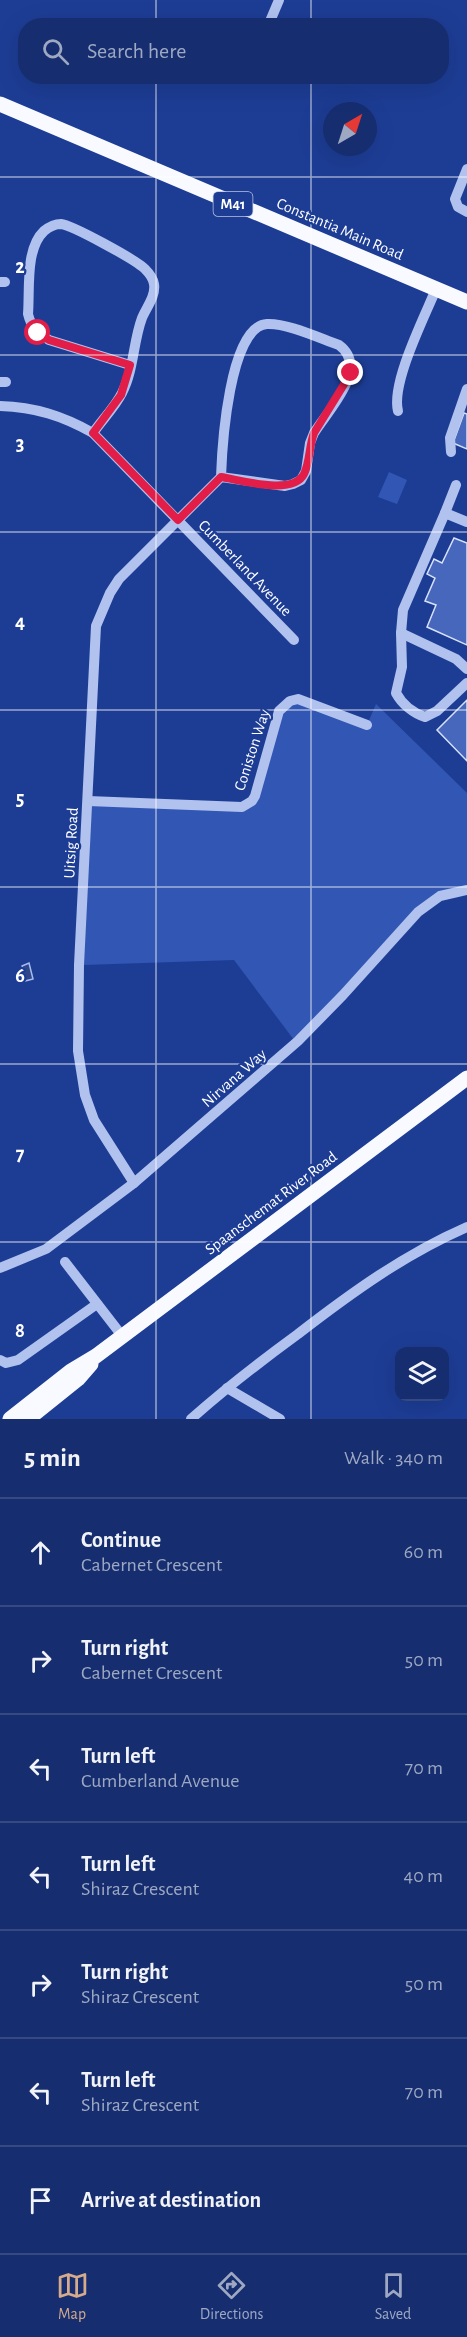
<!DOCTYPE html>
<meta charset="utf-8">
<style>
:root{--surface:#162e70;--page:#1f3675;--text:#f1f3f6;--muted:#9ea8c3;--line:#354a83;--accent:#d6ab8b}
body{margin:0;font-family:"Alegreya Sans",sans-serif;background:var(--page);color:var(--text)}
.controls{position:absolute;right:18px;bottom:18px;display:grid;overflow:hidden;border-radius:12px;box-shadow:0 6px 24px #0002}
.controls button{width:54px;height:54px;display:grid;place-items:center;padding:0;border:0;border-bottom:2px solid var(--line);background:var(--surface);color:var(--text);font:30px sans-serif}
.compass{position:absolute;left:323px;top:102px;width:54px;height:54px;border-radius:50%;background:var(--surface);box-shadow:0 6px 24px #0002;rotate:39deg}
.stop{position:absolute;width:18px;height:18px;margin:-14px;border:4px solid #e11d48;border-radius:50%;background:#fff}
.stop.end{background:#e11d48;border-color:#fff;box-shadow:0 2px 6px #0008}
.list{margin:0;padding:0;list-style:none}
h2{display:flex;justify-content:space-between;align-items:center;height:78px;margin:0;padding:0 24px;font-size:26px}
h2 small{font-size:20px;font-weight:400;color:var(--muted)}
.list li{display:grid;grid-template-columns:39px 1fr auto;gap:18px;align-items:center;box-sizing:border-box;height:108px;padding:0 24px;border-top:2px solid var(--line)}
.list b{display:block;font-size:22px;white-space:nowrap}
.list p{margin:0;font-size:20px;white-space:nowrap;color:var(--muted)}
.list em{font-size:20px;font-style:normal;color:var(--muted)}
.icon{flex:none;width:33px;height:33px;fill:none;stroke:currentColor;stroke-width:2;stroke-linecap:round;stroke-linejoin:round}
.map{position:relative;flex:none;width:467px;height:1419px;overflow:hidden}
.search{position:absolute;background:var(--surface);box-shadow:0 6px 24px #0002;left:18px;right:18px;top:18px;height:66px;display:flex;align-items:center;gap:15px;box-sizing:border-box;padding:0 21px;border-radius:24px;color:var(--muted);font-size:22px}
.sheet{height:834px;background:var(--surface)}
nav{display:flex;justify-content:space-around;align-items:center;box-sizing:border-box;height:84px;border-top:2px solid var(--line);background:var(--surface);font-size:16px;color:var(--muted)}
nav a{display:grid;justify-items:center;gap:3px}
nav .on{color:var(--accent)}
.map>svg:first-child{display:block}
.green{fill:#3256b3}
.water{fill:#2f4789;stroke:#a4bbf0;stroke-width:1.5}
.building{fill:#4667bc;stroke:#d7e1fa;stroke-width:1.5}
.lines{fill:none;stroke-linecap:round;stroke-linejoin:round}
.minor{stroke:#b1c2ef;stroke-width:10}
.major{stroke:#f9faff;stroke-width:15}
.route{stroke:#e11d48;stroke-width:8}
.grid{fill:none;stroke:#fff;stroke-width:1.5;stroke-opacity:0.55}
.labels{text-anchor:middle;dominant-baseline:central;stroke-width:4.5;stroke-linejoin:round;paint-order:stroke}
.shield{fill:#1d3d95;stroke:#bbc5df;stroke-width:1.5}
.shield-label{font-size:15px;font-weight:bold;fill:#fff}
.street-label{font-size:16px;fill:#fff;stroke:#1d3d95}
.grid-label{font-size:20px;text-anchor:middle;font-weight:bold;fill:#fff;stroke:#1d3d95;stroke-width:4.5;stroke-linejoin:round;paint-order:stroke}
</style>
<div class="map">
<svg width="467" height="1419" viewBox="0 0 467 1419">
<rect width="100%" height="100%" fill="#1d3d95"/>
<g class="green">
<polygon points="389,472 407,480 397,504 378,497"/>
<polygon points="290,701 367,725 376,704 467,793 467,892 455,893 425,907 297,1044 234,960 83,965 88,801 248,805 275,718"/>
</g>
<polygon class="water" points="29,963 33,979 25,981 22,966"/>
<g class="building">
<polygon points="464,413 467,414 467,449 453,443"/>
<polygon points="454,538 467,543 467,645 427,627 436,605 425,601 435,578 427,574 434,559 442,563"/>
<polygon points="467,700 467,761 437,730"/>
</g>
<g class="lines">
<g class="minor">
<polyline points="268,26 279,0"/>
<polyline points="467,169 455,199 458,207 467,212"/>
<polyline points="0,282 5,282"/>
<polyline points="0,382 6,382"/>
<path d="M0,406c35,1 63,10 93,27l201,207"/>
<path d="M398,411c-7,-28 26,-93 38,-122"/>
<path d="M93,433c9,-13 22,-26 29,-40 12,-23 11,-51 20,-75 4,-10 14,-22 12,-34 -1,-6 -5,-11 -9,-15 -9,-9 -73,-44 -84,-45 -6,0 -12,3 -17,7 -19,18 -14,58 -16,83 3,13 10,19 21,26l81,25"/>
<polyline points="451,452 450,438 467,389"/>
<polyline points="445,513 456,485"/>
<path d="M467,522l-22,-9 -42,97 -2,23 1,34 -6,26c6,11 17,20 29,24l12,-6 30,-28"/>
<polyline points="401,633 456,659 467,669"/>
<polyline points="88,801 242,807 252,801 255,796 279,711 290,701 298,699 367,725"/>
<path d="M134,1183l-40,-63 -9,-25 -7,-44 1,-86 17,-339 14,-33 9,-14 102,-102c1,-29 8,-151 46,-153 20,-1 52,14 72,21 31,23 -10,64 -25,88l-4,10 -4,28 -5,9 -8,4 -8,2 -64,-9"/>
<polyline points="65,1262 123,1337"/>
<polyline points="0,1268 46,1249 134,1183 298,1041 343,995 418,912 440,896 467,890"/>
<polyline points="0,1360 6,1363 18,1360 97,1304"/>
<polyline points="227,1388 280,1419"/>
<path d="M191,1419c34,-30 70,-58 107,-85 53,-41 107,-80 169,-107"/>
</g>
<g class="major">
<polyline points="0,104 467,302"/>
<polyline points="10,1419 71,1371 96,1356 467,1078"/>
<polyline points="28,1419 78,1379 91,1364"/>
</g>
</g>
<g class="lines">
<path class="route" d="M38,333l11,7 81,25 -9,30 -28,38 85,87 43,-43c20,3 72,19 83,-3 6,-12 5,-28 10,-41l37,-60"/>
</g>
<path class="grid" d="M156,0v26M311,0v26M156,76v1343M311,76v1343M0,177h467M0,355h467M0,532h467M0,710h467M0,887h467M0,1064h467M0,1242h467"/>
<g class="labels">
<rect class="shield" x="213.5" y="192" width="39" height="24" rx="4.5"/>
<g class="shield-label">
<text x="233" y="204">M41</text>
</g>
<g class="street-label">
<text transform="translate(340 229) rotate(23)">Constantia Main Road</text>
<text transform="translate(245 568) rotate(46)">Cumberland Avenue</text>
<text transform="translate(252 750) rotate(-72)">Coniston Way</text>
<text transform="translate(71 843) rotate(-87)">Uitsig Road</text>
<text transform="translate(234 1078) rotate(-41)">Nirvana Way</text>
<text transform="translate(271 1203) rotate(-37)">Spaanschemat River Road</text>
</g>
</g>
<g class="grid-label">
<text x="20" y="273">2</text>
<text x="20" y="450">3</text>
<text x="20" y="628">4</text>
<text x="20" y="805">5</text>
<text x="20" y="982">6</text>
<text x="20" y="1160">7</text>
<text x="20" y="1337">8</text>
</g>
</svg>
<div class="controls">
<button><svg class="icon" aria-label="layers" viewBox="0 0 24 24"><path d="M12 4l9 5-9 5-9-5zM3 14l9 5 9-5"/></svg></button>
</div>
<svg class="compass" viewBox="-18 -18 36 36"><path d="M0-13l5 13h-10z" fill="#e53935"/><path d="M0 13l5-13h-10z" fill="#9ea8c3"/></svg>
<div class="stop" style="left:38px;top:333px"></div>
<div class="stop end" style="left:351px;top:373px"></div>
<div class="search"><svg class="icon" aria-label="search" viewBox="0 0 24 24"><circle cx="10" cy="10" r="6"/><path d="M15 15l6 6"/></svg>Search here</div>
</div>
<section class="sheet">
<h2>5 min<small>Walk · 340 m</small></h2>
<ul class="list">
<li><svg class="icon" aria-label="ahead" viewBox="0 0 24 24"><path d="M12 20V5M6 11l6-6 6 6"/></svg><div><b>Continue</b><p>Cabernet Crescent</p></div><em>60 m</em></li>
<li><svg class="icon" aria-label="right" viewBox="0 0 24 24"><path d="M7 20v-9h11M14 6l5 5-5 5"/></svg><div><b>Turn right</b><p>Cabernet Crescent</p></div><em>50 m</em></li>
<li><svg class="icon" aria-label="left" viewBox="0 0 24 24"><path d="M17 20v-9H6M10 6l-5 5 5 5"/></svg><div><b>Turn left</b><p>Cumberland Avenue</p></div><em>70 m</em></li>
<li><svg class="icon" aria-label="left" viewBox="0 0 24 24"><path d="M17 20v-9H6M10 6l-5 5 5 5"/></svg><div><b>Turn left</b><p>Shiraz Crescent</p></div><em>40 m</em></li>
<li><svg class="icon" aria-label="right" viewBox="0 0 24 24"><path d="M7 20v-9h11M14 6l5 5-5 5"/></svg><div><b>Turn right</b><p>Shiraz Crescent</p></div><em>50 m</em></li>
<li><svg class="icon" aria-label="left" viewBox="0 0 24 24"><path d="M17 20v-9H6M10 6l-5 5 5 5"/></svg><div><b>Turn left</b><p>Shiraz Crescent</p></div><em>70 m</em></li>
<li><svg class="icon" aria-label="arrive" viewBox="0 0 24 24"><path d="M6 21V4h12l-3 4 3 4H6"/></svg><div><b>Arrive at destination</b></div></li>
</ul>
</section>
<nav>
<a class="on"><svg class="icon" aria-label="map" viewBox="0 0 24 24"><path d="M3 6l6-2 6 2 6-2v14l-6 2-6-2-6 2zM9 4v14M15 6v14"/></svg>Map</a>
<a><svg class="icon" aria-label="directions" viewBox="0 0 24 24"><path d="M12 3l9 9-9 9-9-9zM9 14v-3h6M13 9l2 2-2 2"/></svg>Directions</a>
<a><svg class="icon" aria-label="saved" viewBox="0 0 24 24"><path d="M7 4h10v16l-5-4-5 4z"/></svg>Saved</a>
</nav>
